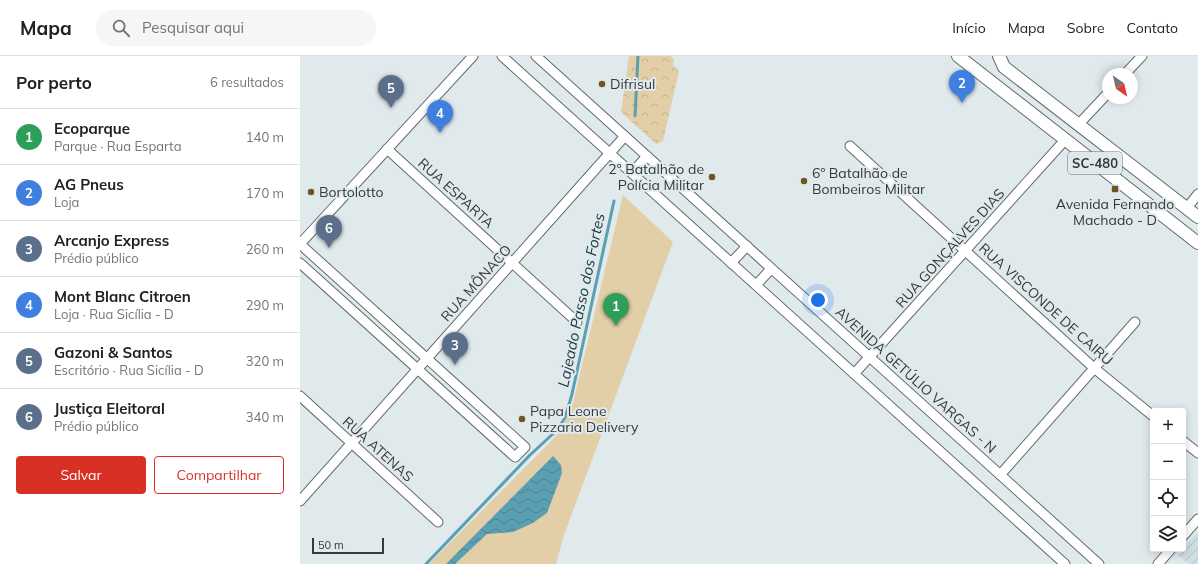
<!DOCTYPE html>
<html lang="pt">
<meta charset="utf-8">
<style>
:root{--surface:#fff;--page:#f6f6f6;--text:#202124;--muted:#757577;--line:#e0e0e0;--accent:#d93025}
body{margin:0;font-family:Mulish,sans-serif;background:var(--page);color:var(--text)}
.controls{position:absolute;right:12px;bottom:12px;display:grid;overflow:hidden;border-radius:4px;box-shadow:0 2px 10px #0003}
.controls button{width:36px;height:36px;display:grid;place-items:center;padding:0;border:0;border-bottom:1px solid var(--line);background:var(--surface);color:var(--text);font:20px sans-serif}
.compass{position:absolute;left:802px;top:12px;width:36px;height:36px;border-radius:50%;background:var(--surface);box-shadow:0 2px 10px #0003;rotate:146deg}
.scale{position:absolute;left:12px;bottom:10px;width:72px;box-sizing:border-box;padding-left:4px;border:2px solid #35393a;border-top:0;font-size:11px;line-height:14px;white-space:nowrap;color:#35393a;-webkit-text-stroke:3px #e0e9ec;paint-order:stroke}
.you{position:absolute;left:518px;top:244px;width:14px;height:14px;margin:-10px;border:3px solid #fff;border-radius:50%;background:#1a73e8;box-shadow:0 0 0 6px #1a73e833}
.badge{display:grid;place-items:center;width:26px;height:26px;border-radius:50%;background:var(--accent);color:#fff;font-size:13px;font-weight:700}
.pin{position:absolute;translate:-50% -33px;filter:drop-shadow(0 1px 2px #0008)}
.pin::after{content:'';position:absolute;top:21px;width:14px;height:12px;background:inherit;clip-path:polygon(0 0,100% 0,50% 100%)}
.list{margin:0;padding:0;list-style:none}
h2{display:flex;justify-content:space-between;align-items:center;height:52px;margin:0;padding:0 16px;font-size:17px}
h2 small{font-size:13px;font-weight:400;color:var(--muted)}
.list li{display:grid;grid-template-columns:26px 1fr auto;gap:12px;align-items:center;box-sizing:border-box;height:56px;padding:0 16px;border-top:1px solid var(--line)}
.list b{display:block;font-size:15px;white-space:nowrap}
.list p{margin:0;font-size:13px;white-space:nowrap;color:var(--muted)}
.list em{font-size:13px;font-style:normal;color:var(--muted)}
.actions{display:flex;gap:8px;padding:12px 16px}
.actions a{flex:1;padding:9px 0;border:1px solid var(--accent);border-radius:4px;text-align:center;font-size:14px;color:var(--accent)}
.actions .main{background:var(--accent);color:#fff}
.icon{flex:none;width:22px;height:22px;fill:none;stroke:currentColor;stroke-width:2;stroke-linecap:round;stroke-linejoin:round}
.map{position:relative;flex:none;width:898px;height:508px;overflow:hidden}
header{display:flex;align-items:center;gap:24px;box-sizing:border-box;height:56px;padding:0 20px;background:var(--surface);border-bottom:1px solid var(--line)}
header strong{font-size:19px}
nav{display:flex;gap:22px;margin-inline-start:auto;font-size:14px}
.search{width:280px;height:36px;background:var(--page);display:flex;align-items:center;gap:10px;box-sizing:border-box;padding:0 14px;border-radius:22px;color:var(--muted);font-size:15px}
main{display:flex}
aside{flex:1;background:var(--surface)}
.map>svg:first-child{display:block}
.industrial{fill:url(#industrial-furrows)}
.forest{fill:url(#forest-crowns)}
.park{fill:#e3cfa7}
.water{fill:url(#water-waves)}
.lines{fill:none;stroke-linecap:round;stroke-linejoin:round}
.stream{stroke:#5b9fb3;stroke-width:3}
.minor-casing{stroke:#636b6d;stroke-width:11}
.major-casing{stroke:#636b6d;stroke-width:14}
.minor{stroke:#fff;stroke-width:9}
.major{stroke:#fff;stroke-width:12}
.poi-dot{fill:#6d5626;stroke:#e0e9ec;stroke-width:1.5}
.labels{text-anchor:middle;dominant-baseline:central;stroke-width:4;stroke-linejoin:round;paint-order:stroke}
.shield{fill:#e0e9ec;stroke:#686e6f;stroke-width:1}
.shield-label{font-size:13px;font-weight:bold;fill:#35393a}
.poi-label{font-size:14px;fill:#35393a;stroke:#e0e9ec;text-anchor:start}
.street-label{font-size:14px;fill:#35393a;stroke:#e0e9ec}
.water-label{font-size:15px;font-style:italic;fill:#14363f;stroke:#e0e9ec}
</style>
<header>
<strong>Mapa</strong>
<div class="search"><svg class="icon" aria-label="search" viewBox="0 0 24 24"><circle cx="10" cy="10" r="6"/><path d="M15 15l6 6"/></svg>Pesquisar aqui</div>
<nav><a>Início</a><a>Mapa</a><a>Sobre</a><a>Contato</a></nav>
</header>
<main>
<aside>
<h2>Por perto<small>6 resultados</small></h2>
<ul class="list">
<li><span class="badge" style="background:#2e9e5b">1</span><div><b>Ecoparque</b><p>Parque · Rua Esparta</p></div><em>140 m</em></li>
<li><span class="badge" style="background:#3f7fe0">2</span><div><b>AG Pneus</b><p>Loja</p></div><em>170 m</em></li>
<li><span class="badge" style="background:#5c6f8a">3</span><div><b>Arcanjo Express</b><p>Prédio público</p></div><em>260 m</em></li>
<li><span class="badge" style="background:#3f7fe0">4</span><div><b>Mont Blanc Citroen</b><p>Loja · Rua Sicília - D</p></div><em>290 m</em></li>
<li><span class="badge" style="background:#5c6f8a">5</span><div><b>Gazoni &amp; Santos</b><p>Escritório · Rua Sicília - D</p></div><em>320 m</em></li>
<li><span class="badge" style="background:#5c6f8a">6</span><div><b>Justiça Eleitoral</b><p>Prédio público</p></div><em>340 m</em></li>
</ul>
<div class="actions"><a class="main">Salvar</a><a>Compartilhar</a></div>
</aside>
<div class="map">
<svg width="898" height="508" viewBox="0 0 898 508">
<defs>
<pattern id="industrial-furrows" width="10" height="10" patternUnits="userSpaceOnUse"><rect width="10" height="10" fill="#cddfe5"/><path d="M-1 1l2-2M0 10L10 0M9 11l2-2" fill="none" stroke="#b1c0c5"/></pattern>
<pattern id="forest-crowns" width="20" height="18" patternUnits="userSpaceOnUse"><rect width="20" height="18" fill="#e3cfa7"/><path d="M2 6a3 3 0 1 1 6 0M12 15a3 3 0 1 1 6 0" fill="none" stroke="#c3b290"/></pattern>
<pattern id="water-waves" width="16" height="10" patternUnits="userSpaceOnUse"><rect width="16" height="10" fill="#5b9fb3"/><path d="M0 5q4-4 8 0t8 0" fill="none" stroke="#4c8393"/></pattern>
</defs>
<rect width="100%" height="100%" fill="#e0e9ec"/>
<polygon class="industrial" points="898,476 898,508 888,508 878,499"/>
<polygon class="forest" points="329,0 371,0 374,3 373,9 379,15 363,85 356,88 321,56"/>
<polygon class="park" points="323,139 373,186 264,479 256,508 129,508 259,377 271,355"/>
<polygon class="water" points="253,400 261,409 262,417 247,457 233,467 213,476 187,478 155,508 146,508"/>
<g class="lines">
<g class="stream">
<polyline points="335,60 338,0"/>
<polyline points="126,508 230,399 256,375 265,362 272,338 314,145"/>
</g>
<g class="minor-casing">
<g id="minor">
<polyline points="202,0 765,508"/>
<polyline points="236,0 799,508"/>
<polyline points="825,18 842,0"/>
<polyline points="778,69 808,37"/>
<polyline points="550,90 794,312 853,360"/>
<polyline points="87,93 277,266"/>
<polyline points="332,117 347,100"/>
<polyline points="887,152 898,138"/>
<polyline points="0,188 225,391 215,401 0,207"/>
<polyline points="0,188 173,0"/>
<polyline points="431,207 447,190"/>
<polyline points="456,229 471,213"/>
<polyline points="554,318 765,84"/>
<polyline points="0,340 138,466"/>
<polyline points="883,385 898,397"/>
<polyline points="700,419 835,266"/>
<polyline points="0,445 325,80"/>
<polyline points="883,480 898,463"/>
<polyline points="858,508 871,493"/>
</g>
</g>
<g class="major-casing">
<g id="major">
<polyline points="658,0 898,187"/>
<polyline points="699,0 704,11 898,161"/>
</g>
</g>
<use href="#minor" class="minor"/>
<use href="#major" class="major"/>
</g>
<g class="poi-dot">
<circle cx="302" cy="28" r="4"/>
<circle cx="412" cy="121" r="4"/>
<circle cx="504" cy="125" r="4"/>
<rect x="811" y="129" width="8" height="8" rx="2"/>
<circle cx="11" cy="136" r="4"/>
<circle cx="222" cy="363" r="4"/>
</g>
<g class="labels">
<rect class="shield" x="768" y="96" width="54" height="22" rx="3"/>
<g class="shield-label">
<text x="795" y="107">SC-480</text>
</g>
<g class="poi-label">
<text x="310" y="28">Difrisul</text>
<text x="404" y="113" text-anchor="end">2º Batalhão de<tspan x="404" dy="16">Polícia Militar</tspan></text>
<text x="512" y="117">6º Batalhão de<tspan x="512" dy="16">Bombeiros Militar</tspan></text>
<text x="19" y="136">Bortolotto</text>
<text x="815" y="148" text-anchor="middle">Avenida Fernando<tspan x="815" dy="16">Machado - D</tspan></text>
<text x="230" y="355">Papa Leone<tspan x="230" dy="16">Pizzaria Delivery</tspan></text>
</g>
<g class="street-label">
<text transform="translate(156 137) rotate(42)">RUA ESPARTA</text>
<text transform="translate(650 192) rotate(-48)">RUA GONÇALVES DIAS</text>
<text transform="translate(176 227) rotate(-48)">RUA MÔNACO</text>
<text transform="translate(746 248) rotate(42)">RUA VISCONDE DE CAIRU</text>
<text transform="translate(616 324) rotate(42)">AVENIDA GETÚLIO VARGAS - N</text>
<text transform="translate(78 393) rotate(42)">RUA ATENAS</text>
</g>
<g class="water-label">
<text transform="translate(281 244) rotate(-78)">Lajeado Passo dos Fortes</text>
</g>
</g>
</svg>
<div class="controls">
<button>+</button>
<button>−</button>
<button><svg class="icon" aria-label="locate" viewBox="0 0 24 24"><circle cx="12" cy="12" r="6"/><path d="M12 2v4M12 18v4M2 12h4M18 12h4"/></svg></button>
<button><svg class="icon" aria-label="layers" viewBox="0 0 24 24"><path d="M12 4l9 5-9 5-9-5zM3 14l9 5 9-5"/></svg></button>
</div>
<svg class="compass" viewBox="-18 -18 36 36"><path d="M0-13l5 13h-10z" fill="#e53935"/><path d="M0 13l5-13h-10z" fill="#757577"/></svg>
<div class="scale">50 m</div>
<div class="you"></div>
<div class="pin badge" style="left:316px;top:270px;background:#2e9e5b">1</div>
<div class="pin badge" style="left:662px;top:47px;background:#3f7fe0">2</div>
<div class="pin badge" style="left:155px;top:309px;background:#5c6f8a">3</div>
<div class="pin badge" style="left:140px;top:77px;background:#3f7fe0">4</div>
<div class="pin badge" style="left:91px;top:52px;background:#5c6f8a">5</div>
<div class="pin badge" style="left:29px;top:192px;background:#5c6f8a">6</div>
</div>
</main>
